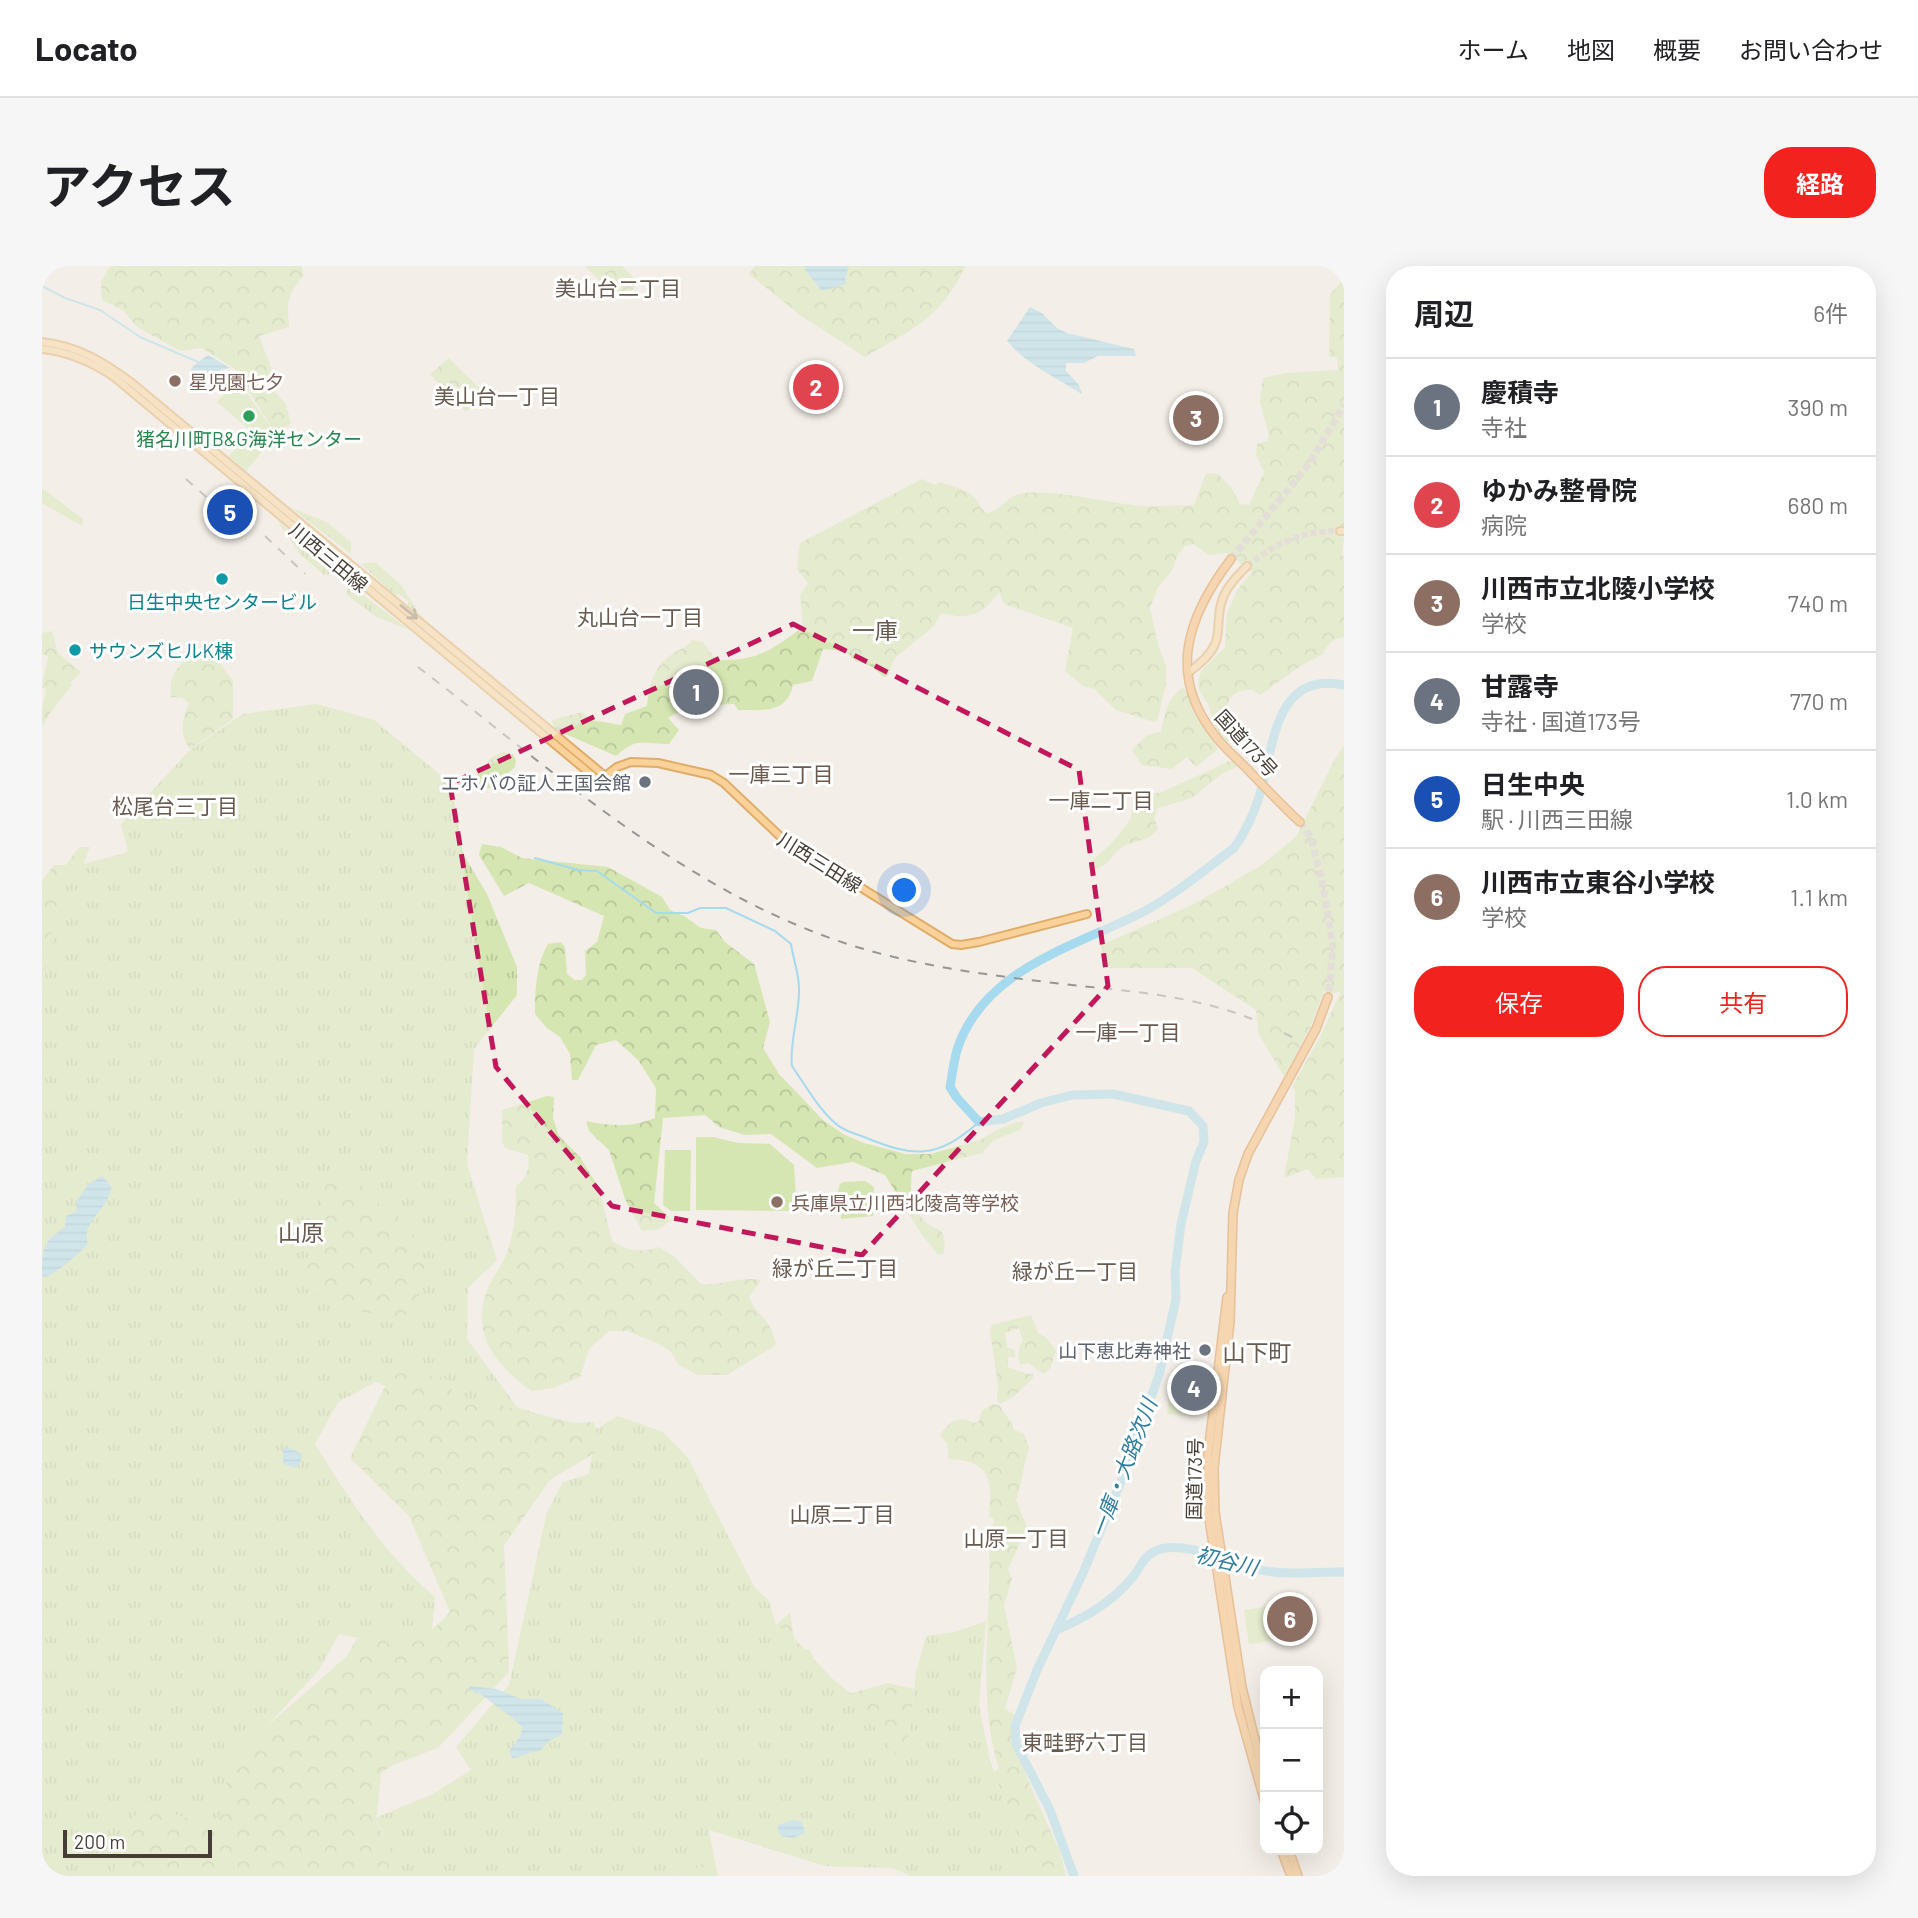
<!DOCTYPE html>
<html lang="ja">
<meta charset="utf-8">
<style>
:root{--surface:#fff;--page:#f6f6f6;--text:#202124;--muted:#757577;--line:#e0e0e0;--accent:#f2231f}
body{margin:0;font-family:Barlow,"Noto Sans JP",sans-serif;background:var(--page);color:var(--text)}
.controls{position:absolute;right:21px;bottom:21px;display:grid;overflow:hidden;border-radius:14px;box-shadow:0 7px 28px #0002}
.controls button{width:63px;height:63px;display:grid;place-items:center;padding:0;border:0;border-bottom:2px solid var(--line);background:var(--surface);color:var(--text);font:35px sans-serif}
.scale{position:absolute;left:21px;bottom:18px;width:149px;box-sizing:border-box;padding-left:7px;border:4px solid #463e36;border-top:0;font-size:19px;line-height:24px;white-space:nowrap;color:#463e36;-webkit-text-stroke:5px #fff;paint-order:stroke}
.you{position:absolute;left:863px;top:625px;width:24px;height:24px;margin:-18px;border:5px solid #fff;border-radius:50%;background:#1a73e8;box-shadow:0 0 0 10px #1a73e833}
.badge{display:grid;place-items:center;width:46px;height:46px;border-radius:50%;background:var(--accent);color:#fff;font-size:23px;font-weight:700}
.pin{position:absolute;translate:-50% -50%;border:4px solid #fff;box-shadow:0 2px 7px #0006}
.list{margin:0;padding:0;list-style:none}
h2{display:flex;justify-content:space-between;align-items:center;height:91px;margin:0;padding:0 28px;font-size:30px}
h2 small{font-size:23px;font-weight:400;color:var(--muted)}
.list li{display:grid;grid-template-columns:46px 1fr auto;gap:21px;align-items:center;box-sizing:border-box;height:98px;padding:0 28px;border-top:2px solid var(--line)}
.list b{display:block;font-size:26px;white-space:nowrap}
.list p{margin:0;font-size:23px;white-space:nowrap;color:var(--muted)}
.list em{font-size:23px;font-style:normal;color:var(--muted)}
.actions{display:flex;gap:14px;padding:21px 28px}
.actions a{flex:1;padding:16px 0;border:2px solid var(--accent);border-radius:28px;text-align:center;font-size:24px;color:var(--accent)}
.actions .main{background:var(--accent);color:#fff}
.icon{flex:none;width:38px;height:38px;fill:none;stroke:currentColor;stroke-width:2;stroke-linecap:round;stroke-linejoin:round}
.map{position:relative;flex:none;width:1302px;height:1610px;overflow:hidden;border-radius:28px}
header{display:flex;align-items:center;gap:42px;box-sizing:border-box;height:98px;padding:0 35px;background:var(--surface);border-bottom:2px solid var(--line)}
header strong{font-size:33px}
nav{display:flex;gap:38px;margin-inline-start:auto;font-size:24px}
.intro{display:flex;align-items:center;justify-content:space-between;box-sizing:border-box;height:168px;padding:0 42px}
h1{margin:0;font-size:49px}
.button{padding:18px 32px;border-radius:28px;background:var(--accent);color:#fff;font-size:24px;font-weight:700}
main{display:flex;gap:42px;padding:0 42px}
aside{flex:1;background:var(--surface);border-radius:28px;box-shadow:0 7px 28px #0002}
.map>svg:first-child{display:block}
.grass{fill:url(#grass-tufts)}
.forest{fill:url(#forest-crowns)}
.cemetery{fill:url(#cemetery-stones)}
.pitch{fill:#d5e6b2}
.water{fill:url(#water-rules)}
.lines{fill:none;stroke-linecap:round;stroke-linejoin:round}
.stream{stroke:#a6daee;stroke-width:2}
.river{stroke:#a6daee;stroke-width:9}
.major-tunnel{stroke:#d0cbc4;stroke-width:6;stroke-dasharray:6 3;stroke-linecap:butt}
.highway-tunnel{stroke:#d0cbc4;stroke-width:7;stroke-dasharray:7 3.5;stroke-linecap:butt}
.major-casing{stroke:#dfac69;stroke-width:10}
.highway-casing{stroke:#d88a3d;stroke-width:10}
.major{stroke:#fad299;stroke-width:6}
.highway{stroke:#f8b86d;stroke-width:7}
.rail{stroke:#969696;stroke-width:2;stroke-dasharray:9 9;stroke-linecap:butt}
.highway-bridge-casing{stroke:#d88a3d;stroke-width:10;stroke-linecap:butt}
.highway-bridge{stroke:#f8b86d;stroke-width:7}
.oneway{stroke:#978163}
.marked{fill:none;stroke:#c2185b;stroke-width:5;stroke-dasharray:14 9;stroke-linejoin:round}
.education-dot{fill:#8d6e63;stroke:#fff;stroke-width:2.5}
.leisure-dot{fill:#2e9e5b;stroke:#fff;stroke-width:2.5}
.culture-dot{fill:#0f9aa8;stroke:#fff;stroke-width:2.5}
.worship-dot{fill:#6b7280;stroke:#fff;stroke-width:2.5}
.labels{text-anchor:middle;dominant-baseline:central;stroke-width:6;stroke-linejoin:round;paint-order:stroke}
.education-label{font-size:19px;fill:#785e54;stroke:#fff;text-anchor:start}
.leisure-label{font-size:19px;fill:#27864d;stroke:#fff}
.street-label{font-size:19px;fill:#463e36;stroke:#fff}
.culture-label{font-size:19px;fill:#0d838f;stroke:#fff}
.worship-label{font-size:19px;fill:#5b616d;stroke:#fff;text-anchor:end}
.neighbourhood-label{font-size:21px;fill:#685a4e;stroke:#fff}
.water-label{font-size:21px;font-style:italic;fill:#307e9e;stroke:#fff}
.quarter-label{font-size:23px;fill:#685a4e;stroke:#fff}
</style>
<header>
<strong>Locato</strong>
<nav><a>ホーム</a><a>地図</a><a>概要</a><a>お問い合わせ</a></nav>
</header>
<div class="intro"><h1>アクセス</h1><a class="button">経路</a></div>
<main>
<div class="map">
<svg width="1302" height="1610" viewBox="0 0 1302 1610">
<defs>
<pattern id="grass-tufts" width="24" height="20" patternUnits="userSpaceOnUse" patternTransform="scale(1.75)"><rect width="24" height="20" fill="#d5e6b2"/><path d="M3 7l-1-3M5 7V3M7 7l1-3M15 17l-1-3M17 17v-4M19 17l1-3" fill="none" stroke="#b8c69a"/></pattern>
<pattern id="forest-crowns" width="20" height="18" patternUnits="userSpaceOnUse" patternTransform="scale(1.75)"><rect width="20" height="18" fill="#d5e6b2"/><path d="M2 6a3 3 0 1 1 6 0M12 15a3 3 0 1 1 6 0" fill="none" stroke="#b8c69a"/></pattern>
<pattern id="cemetery-stones" width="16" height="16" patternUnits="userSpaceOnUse" patternTransform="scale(1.75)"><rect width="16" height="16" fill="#d5e6b2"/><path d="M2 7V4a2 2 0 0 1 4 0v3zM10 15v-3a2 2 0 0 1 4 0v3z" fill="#b8c69a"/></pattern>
<pattern id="water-rules" width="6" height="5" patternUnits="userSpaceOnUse" patternTransform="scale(1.75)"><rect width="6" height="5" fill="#a6daee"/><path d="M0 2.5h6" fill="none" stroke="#90bccd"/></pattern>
</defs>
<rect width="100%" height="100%" fill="#f3eee7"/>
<g class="grass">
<polygon points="0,222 41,253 40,260 0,237"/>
<polygon points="248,241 284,256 309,276 309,288"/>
<polygon points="235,254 295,307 282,309 257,287"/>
<polygon points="333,296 360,320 378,349 366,339 366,335 357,328 353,329 319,298"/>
<polygon points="304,316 367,364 333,350 305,329"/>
<path d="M275,438l57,16 63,52 14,14 12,68 24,40 30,73v28l-43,54 -7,115 30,96 -29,28 -1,51 50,68 36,12 -128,-15 -49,-22 -38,20 -23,42c34,55 70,111 120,153l-5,55 -91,-18 -20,36 -77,83 -25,73 -70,-19 -34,69h-71v-887l19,-104 22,-21 45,-12 -7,-28 70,-75 52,-35z"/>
<polygon points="576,1150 621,1166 646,1192 713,1322 727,1335 734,1359 747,1367 826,1450 863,1500 874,1407 884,1370 913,1366 944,1355 937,1439 948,1495 974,1567 981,1610 869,1610 850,1602 783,1600 667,1564 673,1596 629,1610 360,1610 333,1552 391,1528 429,1504 414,1481 467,1419 505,1246 521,1216 547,1208 554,1163"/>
</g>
<g class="forest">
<path d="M68,0h191l3,9c-17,20 -17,26 -15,52l-30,9 15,39 -6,9 18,20 5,20 -16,9 -40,-64 -33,-21 -22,3 -43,-24 -14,-17 -21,-10 -1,-18z"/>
<polygon points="543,0 580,0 597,17 582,32 577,27 573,30"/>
<path d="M713,0h210c-24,53 -53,63 -100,91l-65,-42 -51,-41z"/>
<path d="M1302,13v249h-2l-3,8 5,1 -2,18 2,2v80c-10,1 -18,8 -21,17l-21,11 -42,30 -7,-5c-15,0 -21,2 -26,16 -6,16 -8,17 3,32l-3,4 -13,-17 -5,-19 -10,-16 -1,-8 3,-11 24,-24 2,-34 10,-23 15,-18 -25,-19 -18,2 -16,-11 -8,2 -7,8 -7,18 -13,15 -8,21 8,37 8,21v18l-9,37 -3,1 -38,-12 -22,-21 -11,-3 -18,-15 8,-43 -69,-24 -5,-12c-18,24 -29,28 -58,21l-7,13 -39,32 -7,17 -4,2 -13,-11 -15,-5 -11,-10 -22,-2 -11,32 -19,4c-6,29 -31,25 -55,25l-4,-6 -18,1 -17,10 -19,-4 -12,7 11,12 -10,14c-25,0 -31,-8 -53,12l-62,-27 -2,-9 30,-8 9,8 30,5 4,-11 22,-8c3,-22 6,-40 27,-53 7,-5 13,-5 18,-13l11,2 13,18c41,2 55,-10 87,-33l-3,-32 8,-12 -11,-14 3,-26 122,-64 13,6 5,-3c12,4 24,7 33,14 7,6 6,14 15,17 15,-3 17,-18 37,-20 34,-3 74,8 108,12 20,3 41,0 61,0l12,-32 12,1 13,13 9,17 9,1 15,-33 -8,-17 1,-11 10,-3 2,-5 -9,-35 3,-23 23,-5 52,-3 -1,-13h-8l1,-63z"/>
<polygon points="407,92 443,128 424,146 388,108"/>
<path d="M10,365l6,22 23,19 -10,10 1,3 -22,28 -8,14v-18l4,-20 -4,-1c0,-10 5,-22 6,-32l-6,-2v-21z"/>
<path d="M158,386l13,2 20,27v38l-43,30c-11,-15 -8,-29 -1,-46l-6,-5 -12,-1c-3,-24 9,-35 29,-45z"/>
<path d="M1140,422l5,3 6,16 25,42 -22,18 -9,-10 -15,12 -30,-4 -10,-15 15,-15 14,-3c3,-17 6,-33 21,-44z"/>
<polygon points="1302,480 1302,911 1274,913 1266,903 1242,912 1253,851 1253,824 1250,821 1280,767 1299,725 1290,728 1282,725 1267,764 1242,810 1217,769 1214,744 1150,702 1065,702 1059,679 1148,640 1180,622 1218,600 1254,571 1293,493"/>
<polygon points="461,486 471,488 474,494 473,501 448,522 425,525 415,517 434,510 450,491"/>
<path d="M1190,494l6,7 -15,6 -31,25 -34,10 -4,10 4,11c-10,12 -21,11 -34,17 -14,8 -12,18 -30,24l-4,-7 21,-19 19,-24 5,-19 7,-8h18z"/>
<path d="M440,578l19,3 21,11 86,9 54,30 8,13 14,6 17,12 15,2 9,12 29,22 16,58 -7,26 16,26 44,46 20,14 21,9 42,11h25l49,-14 19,-11 17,-7h8l-4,8 -26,10 -12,13 -70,18c-2,18 -2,33 11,48 14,16 24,3 21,34l-6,2 -16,-20 -37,-60 -32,-13 -36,6 -46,-34 -26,1 -26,-8 -14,-12 -42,3 -9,85 18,17 -13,9 -17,2 -17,-32 -16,-49 -20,-19 -3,-10c25,5 45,7 69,-3l1,-30 -18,-28 -22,-20 -20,5 -18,35h-6l-2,-26 -10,-17 -13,-9 -12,-14c0,-23 1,-50 13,-70l13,-2 4,5 2,27 8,6h7l4,-5 -1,-24 12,-9 7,-26 -75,-33 -25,13 -25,-41z"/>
<polygon points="37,581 48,581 41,598 19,619 0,723 0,615 12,599 24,599"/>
<path d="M505,830l7,1 -1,21 6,18 21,21 19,31 13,53c16,10 29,12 47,6l16,10 26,27c21,2 39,-8 60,-4l-12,17c8,21 23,21 27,48l-49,30h-29l-19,-10 -9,-14 -13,-8 -30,-12h-18l-20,18 -9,28 -27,11 -21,3c-36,-25 -63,-58 -44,-103 6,-13 15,-24 20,-38 7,-21 8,-43 8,-64 11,-8 14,-18 12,-31l-23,-7 -3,-6v-32z"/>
<polygon points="309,908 336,937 358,952 378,977 383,1001 375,1041 360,1051 294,1043 262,1021 260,999 280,974 280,932 285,915"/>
<polygon points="989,1049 996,1067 1005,1072 1014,1085 1008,1102 1002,1108 986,1097 978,1099 976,1089 978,1078 981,1076 977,1062 963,1067 965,1081 973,1084 973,1091 966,1091 966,1101 985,1108 991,1108 991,1112 971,1131 958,1138 955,1135 956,1121 948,1064 950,1059"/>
<polygon points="350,1106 402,1111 419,1138 456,1139 533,1157 552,1156 559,1183 508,1214 462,1279 467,1406 396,1482 351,1499 339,1507 334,1556 361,1610 70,1610 84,1556 105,1541 175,1560 189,1492 305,1390 319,1365 379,1375 408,1346 367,1250 308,1192"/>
<path d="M950,1138l7,1 14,20v4l11,5 5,14c-6,18 -7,34 -13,52l11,27 -19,42 4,10 -8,26 13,63 -12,41 9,5 -3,22 22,56 27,60 6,24h-43l-7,-43 -22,-61 5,-4c-23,-68 -7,-152 -10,-224l5,-25 -5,-2c3,-37 3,-56 -40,-58l-2,-16 -7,-7c7,-13 19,-22 33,-13l5,-1 4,-11z"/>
<path d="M748,1347l4,25 11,12 5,-1c4,18 26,33 41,44l37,-10 26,6 -9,78c-27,-37 -54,-74 -92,-102l-2,-8 -5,-6 -9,2 -3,-15 -18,-13z"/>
<polygon points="673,1596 676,1610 629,1610"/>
</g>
<polygon class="cemetery" points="1128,1124 1156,1128 1152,1151 1125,1148"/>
<g class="pitch">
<polygon points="195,113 234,169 204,205 187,190 209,165 175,136"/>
<polygon points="654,871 671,871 696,877 728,878 752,899 755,945 654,944"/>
<polygon points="623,884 649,884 648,945 629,945 621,939"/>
<polygon points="823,915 832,921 831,950 799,953 796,925 798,918 801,916"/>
<polygon points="1266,1335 1271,1369 1207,1378 1202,1344"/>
</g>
<g class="water">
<polygon points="764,0 809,0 807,0 803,12 804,18 780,25 763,4"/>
<path d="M988,41l12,6 15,15 10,5 67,16 2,7h-38l-14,7h-18v8l13,14 3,9c-24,-15 -56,-30 -75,-53z"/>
<polygon points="166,89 188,102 179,104 162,124 147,110 151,100"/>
<path d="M60,910l10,11c-2,5 -4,12 -7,16 -8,13 -23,24 -17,41 -13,13 -26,25 -42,33l-4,-1c0,-27 0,-34 23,-49l1,-11 11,-5 -1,-9 12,-17z"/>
<polygon points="241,1182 247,1182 260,1188 259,1195 254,1202 241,1198"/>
<path d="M428,1420l26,3 25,10h20l22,14 -1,21 -13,7 -9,10c-13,0 -20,8 -28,7l-3,-7 12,-16 1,-8c-8,-9 -14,-12 -23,-19 -13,-9 -14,-14 -30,-18z"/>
<polygon points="751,1554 760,1556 763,1567 751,1572 739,1570 736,1564 736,1559"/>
</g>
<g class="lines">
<g class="stream">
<polyline points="0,20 23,32 58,44 98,71 156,96"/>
<path d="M493,592l43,12 19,1 59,42h32l12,-5h26l49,23 16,13c2,14 8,30 8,44 1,26 -10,54 -7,78 13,19 26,42 43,57 8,8 19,10 29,14 51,21 73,22 115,-15"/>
</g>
<g class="river">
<path d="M1014,1364c29,-12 55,-27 75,-51 9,-10 11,-21 24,-28 26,-12 73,10 98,17 29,9 62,3 91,4"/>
<path d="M1032,1610l-24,-66 -34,-66 -1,-18 22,-56 46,-97 38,-92 38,-106 17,-76 -1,-27 6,-48 15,-63 8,-19 -1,-16 -14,-15 -76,-17 -41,1 -31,8 -38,16 -24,3 -22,-24 -7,-11c2,-12 4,-26 7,-37 26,-81 117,-103 184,-137 33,-17 63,-43 93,-65 10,-14 18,-30 24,-48 16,-46 13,-130 86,-115"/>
</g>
<path class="major-tunnel" d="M1205,300c31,-24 53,-35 93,-35"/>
<g class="highway-tunnel">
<polyline points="1189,293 1267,198 1302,139"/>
<polyline points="1258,556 1268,570 1280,614 1291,681 1286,731"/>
</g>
<g class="major-casing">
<g id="major">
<path d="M0,76c36,4 62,20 90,41l473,393"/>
<path d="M0,83c27,3 50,13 72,28l485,404 18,-14 14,-5 27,1 53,12 13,8 60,57 168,104 9,1 18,-3 108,-28"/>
<polyline points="1298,265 1302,265"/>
<path d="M1147,406c10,-8 21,-16 26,-28 4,-9 3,-18 4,-27 1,-23 12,-35 28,-51"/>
</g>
</g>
<g class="highway-casing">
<g id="highway">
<path d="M1189,293c-44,58 -65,117 -14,179 10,13 23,23 34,35 16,16 32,34 49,49"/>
<polyline points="1274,763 1286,731"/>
<polyline points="1197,914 1191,947 1188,1056 1172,1202 1173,1246 1200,1421 1223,1514"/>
<polyline points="1185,1031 1166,1187 1166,1246 1196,1441 1223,1537"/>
<polyline points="1239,1584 1249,1610"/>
<polyline points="1247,1584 1256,1610"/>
</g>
</g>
<use href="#major" class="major"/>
<use href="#highway" class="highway"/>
<g class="rail">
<polyline points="144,213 179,244"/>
<polyline points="223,270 263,308"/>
<path d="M376,401c149,114 292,248 480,291 60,14 122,21 183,28 58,6 116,11 171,33"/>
<polyline points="1242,767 1254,773"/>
</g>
<g class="highway-bridge-casing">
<polyline id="highway-bridge" points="1197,914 1206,888 1274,763"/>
</g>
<use href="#highway-bridge" class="highway-bridge"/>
</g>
<defs><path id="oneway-shaft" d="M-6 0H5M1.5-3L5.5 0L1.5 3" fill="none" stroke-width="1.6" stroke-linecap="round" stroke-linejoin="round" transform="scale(1.75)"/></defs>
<use class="oneway" href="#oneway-shaft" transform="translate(367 346) rotate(39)"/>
<path d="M0 0H1302V1610H0ZM751,358l286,146 29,216 -246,269 -250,-49 -116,-139 -46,-283z" fill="#f3eee7" fill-opacity=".55" fill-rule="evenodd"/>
<path class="marked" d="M751,358l286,146 29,216 -246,269 -250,-49 -116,-139 -46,-283z"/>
<g class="education-dot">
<circle cx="133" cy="115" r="7"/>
<circle cx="735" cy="936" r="7"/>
</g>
<circle class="leisure-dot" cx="207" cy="150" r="7"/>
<g class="culture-dot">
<circle cx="180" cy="313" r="7"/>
<circle cx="33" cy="384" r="7"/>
</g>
<g class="worship-dot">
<circle cx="603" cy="516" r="7"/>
<circle cx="1163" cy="1084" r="7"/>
</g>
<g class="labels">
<g class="education-label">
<text x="147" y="115">星児園七夕</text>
<text x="749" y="936">兵庫県立川西北陵高等学校</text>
</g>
<g class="leisure-label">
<text x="207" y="172">猪名川町B&amp;G海洋センター</text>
</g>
<g class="street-label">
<text transform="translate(287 291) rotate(40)">川西三田線</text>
<text transform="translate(1205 477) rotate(48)">国道173号</text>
<text transform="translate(778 596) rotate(32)">川西三田線</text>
<text transform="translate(1152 1213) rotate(-89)">国道173号</text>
</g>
<g class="culture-label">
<text x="180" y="335">日生中央センタービル</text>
<text x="47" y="384" text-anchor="start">サウンズヒルK棟</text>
</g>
<g class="worship-label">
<text x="589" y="516">エホバの証人王国会館</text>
<text x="1149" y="1084">山下恵比寿神社</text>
</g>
<g class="neighbourhood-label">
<text x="576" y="21">美山台二丁目</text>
<text x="455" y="129">美山台一丁目</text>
<text x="598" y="350">丸山台一丁目</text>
<text x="739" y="507">一庫三丁目</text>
<text x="1059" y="533">一庫二丁目</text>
<text x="133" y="539">松尾台三丁目</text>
<text x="1086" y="765">一庫一丁目</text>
<text x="793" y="1001">緑が丘二丁目</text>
<text x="1033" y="1004">緑が丘一丁目</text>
<text x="800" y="1247">山原二丁目</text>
<text x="974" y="1271">山原一丁目</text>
<text x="1043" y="1475">東畦野六丁目</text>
</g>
<g class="water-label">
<text transform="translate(1081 1202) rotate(-69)">一庫・大路次川</text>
<text transform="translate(1185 1294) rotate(13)">初谷川</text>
</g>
<g class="quarter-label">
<text x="833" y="364">一庫</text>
<text x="259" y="966">山原</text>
<text x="1215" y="1086">山下町</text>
</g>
</g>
</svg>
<div class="controls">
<button>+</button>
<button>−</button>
<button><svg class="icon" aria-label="locate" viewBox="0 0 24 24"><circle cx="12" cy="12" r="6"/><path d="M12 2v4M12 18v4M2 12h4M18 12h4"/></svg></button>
</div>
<div class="scale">200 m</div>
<div class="you"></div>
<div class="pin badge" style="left:654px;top:426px;background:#6b7280">1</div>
<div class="pin badge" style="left:774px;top:121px;background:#e0444e">2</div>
<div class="pin badge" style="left:1154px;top:152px;background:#8d6e63">3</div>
<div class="pin badge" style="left:1152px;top:1122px;background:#6b7280">4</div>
<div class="pin badge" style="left:188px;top:246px;background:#1a4fb4">5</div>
<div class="pin badge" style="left:1248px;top:1353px;background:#8d6e63">6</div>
</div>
<aside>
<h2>周辺<small>6件</small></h2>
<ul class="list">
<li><span class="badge" style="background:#6b7280">1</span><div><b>慶積寺</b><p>寺社</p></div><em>390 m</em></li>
<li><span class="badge" style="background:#e0444e">2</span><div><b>ゆかみ整骨院</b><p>病院</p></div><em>680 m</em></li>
<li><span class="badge" style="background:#8d6e63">3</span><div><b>川西市立北陵小学校</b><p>学校</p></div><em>740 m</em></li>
<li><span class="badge" style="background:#6b7280">4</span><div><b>甘露寺</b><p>寺社 · 国道173号</p></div><em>770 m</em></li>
<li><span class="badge" style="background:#1a4fb4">5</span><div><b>日生中央</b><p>駅 · 川西三田線</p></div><em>1.0 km</em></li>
<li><span class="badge" style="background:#8d6e63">6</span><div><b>川西市立東谷小学校</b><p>学校</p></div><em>1.1 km</em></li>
</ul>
<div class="actions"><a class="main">保存</a><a>共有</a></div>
</aside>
</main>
